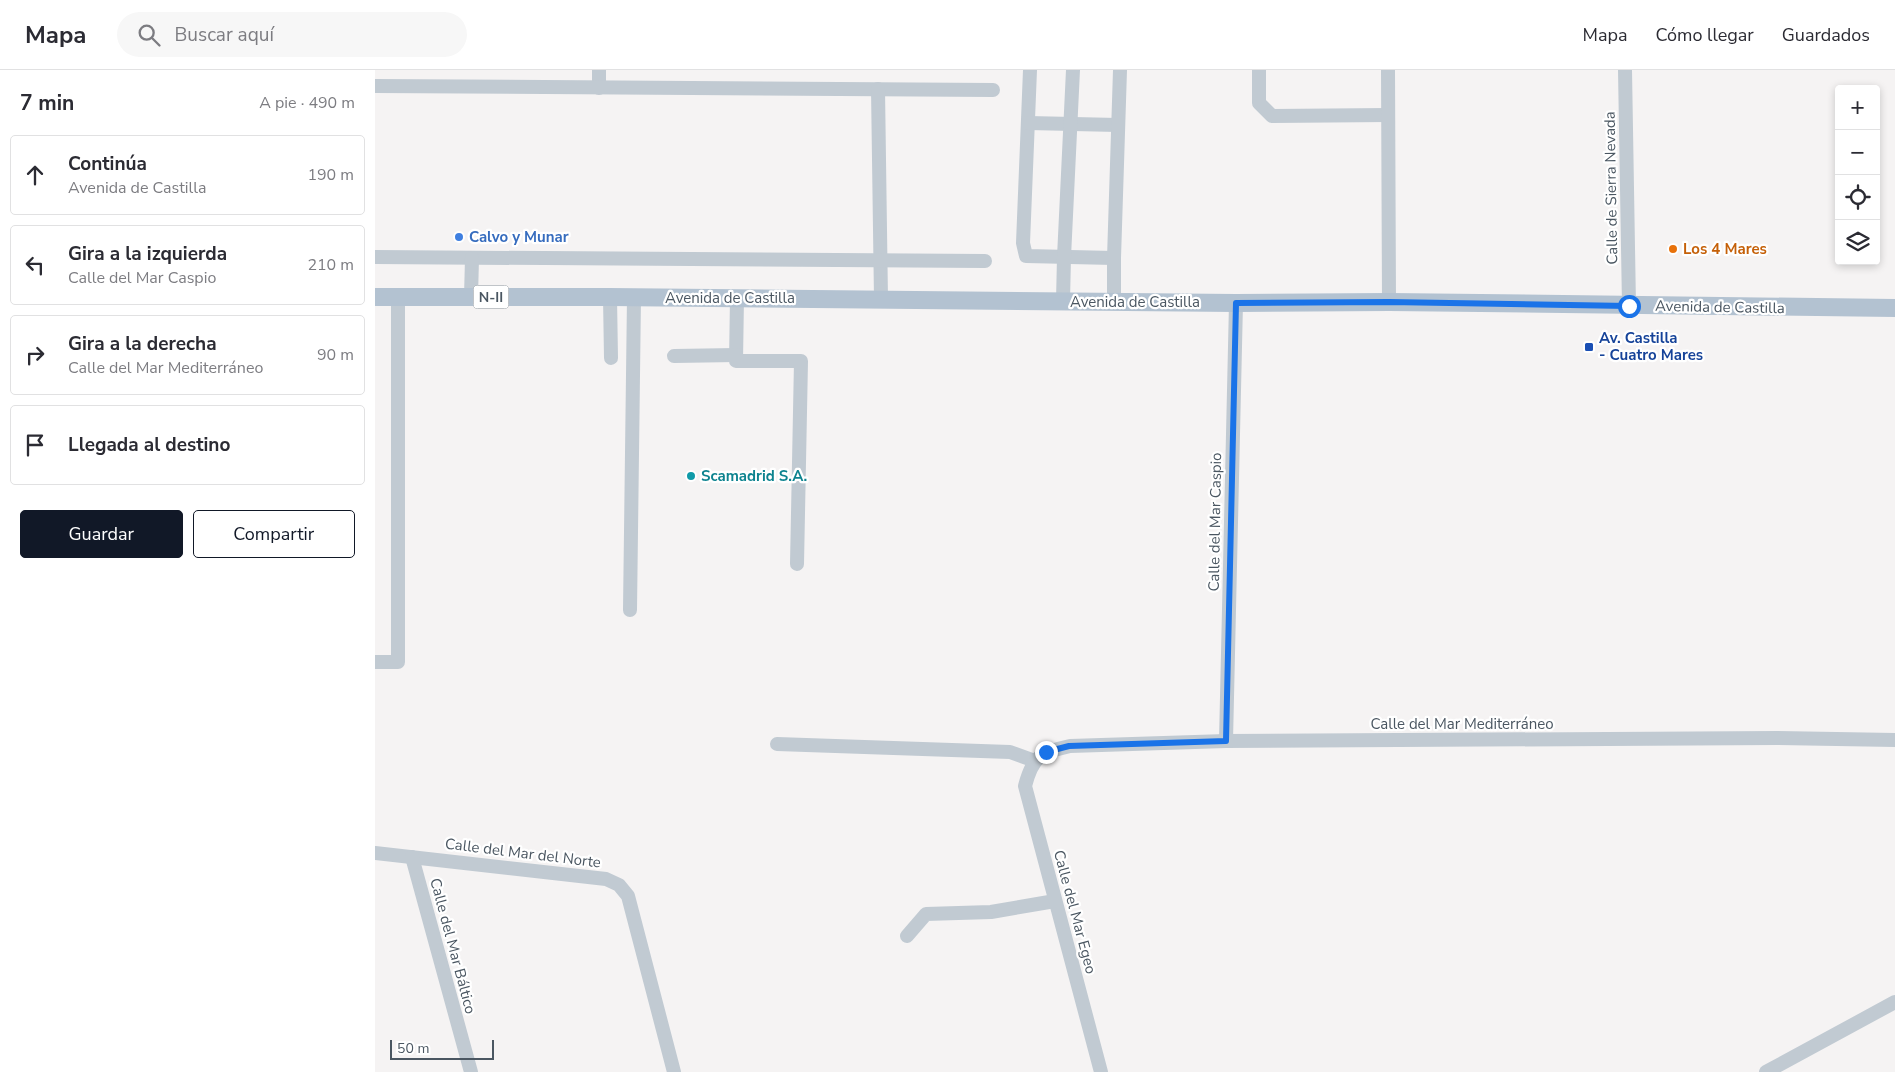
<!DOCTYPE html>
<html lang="es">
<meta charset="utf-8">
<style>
:root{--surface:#fff;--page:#f7f7f7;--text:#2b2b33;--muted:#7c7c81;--line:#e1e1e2;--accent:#111827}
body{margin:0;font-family:"Nunito Sans",sans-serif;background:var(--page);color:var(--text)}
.controls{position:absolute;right:15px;top:15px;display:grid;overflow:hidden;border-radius:5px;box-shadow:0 2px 8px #0003}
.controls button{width:45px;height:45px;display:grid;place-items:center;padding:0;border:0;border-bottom:1px solid var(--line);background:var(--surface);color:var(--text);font:25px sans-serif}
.scale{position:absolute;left:15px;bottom:12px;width:104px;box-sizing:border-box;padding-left:5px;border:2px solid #4a5661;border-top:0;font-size:14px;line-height:18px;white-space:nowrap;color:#4a5661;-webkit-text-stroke:4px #fff;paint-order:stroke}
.stop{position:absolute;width:15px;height:15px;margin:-11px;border:4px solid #1a73e8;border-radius:50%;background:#fff}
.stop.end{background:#1a73e8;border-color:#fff;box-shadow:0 1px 5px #0008}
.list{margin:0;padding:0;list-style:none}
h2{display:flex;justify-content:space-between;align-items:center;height:65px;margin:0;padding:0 20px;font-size:21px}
h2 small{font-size:16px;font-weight:400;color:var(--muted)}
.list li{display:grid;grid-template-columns:32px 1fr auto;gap:15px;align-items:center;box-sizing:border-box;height:80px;margin:0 10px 10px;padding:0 10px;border:1px solid var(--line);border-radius:5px}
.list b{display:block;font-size:19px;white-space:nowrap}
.list p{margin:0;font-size:16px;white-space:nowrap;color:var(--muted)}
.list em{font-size:16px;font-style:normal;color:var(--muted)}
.actions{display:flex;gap:10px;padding:15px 20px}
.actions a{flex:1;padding:11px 0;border:1px solid var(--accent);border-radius:5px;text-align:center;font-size:18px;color:var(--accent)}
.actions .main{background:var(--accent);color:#fff}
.icon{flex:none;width:28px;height:28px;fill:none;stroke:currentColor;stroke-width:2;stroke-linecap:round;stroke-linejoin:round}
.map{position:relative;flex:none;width:1520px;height:1002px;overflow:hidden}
header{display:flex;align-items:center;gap:30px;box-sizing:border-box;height:70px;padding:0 25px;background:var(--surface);border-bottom:1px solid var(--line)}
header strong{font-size:24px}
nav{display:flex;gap:28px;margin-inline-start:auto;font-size:18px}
.search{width:350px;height:45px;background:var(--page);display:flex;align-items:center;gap:12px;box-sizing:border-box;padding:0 18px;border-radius:28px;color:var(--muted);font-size:19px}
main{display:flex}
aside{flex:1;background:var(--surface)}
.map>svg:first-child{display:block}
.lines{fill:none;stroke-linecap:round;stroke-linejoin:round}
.minor{stroke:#c1cad2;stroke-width:14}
.major{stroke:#b3c2d1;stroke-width:18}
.route{stroke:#1a73e8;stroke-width:6}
.shop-dot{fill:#3f7fe0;stroke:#fff;stroke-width:2}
.food-dot{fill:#e8710a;stroke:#fff;stroke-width:2}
.transit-dot{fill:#1a4fb4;stroke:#fff;stroke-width:2}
.culture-dot{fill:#0f9aa8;stroke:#fff;stroke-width:2}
.labels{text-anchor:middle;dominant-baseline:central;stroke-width:4.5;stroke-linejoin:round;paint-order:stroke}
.shield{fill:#fff;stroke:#808990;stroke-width:1}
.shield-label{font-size:14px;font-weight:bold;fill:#4a5661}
.street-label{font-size:15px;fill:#4a5661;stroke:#fff}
.shop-label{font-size:15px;font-weight:bold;fill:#366cbe;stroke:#fff;text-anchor:start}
.food-label{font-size:15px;font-weight:bold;fill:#c56008;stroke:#fff;text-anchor:start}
.transit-label{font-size:15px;font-weight:bold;fill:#164399;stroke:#fff;text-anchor:start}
.culture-label{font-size:15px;font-weight:bold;fill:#0d838f;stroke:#fff;text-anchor:start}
</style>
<header>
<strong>Mapa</strong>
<div class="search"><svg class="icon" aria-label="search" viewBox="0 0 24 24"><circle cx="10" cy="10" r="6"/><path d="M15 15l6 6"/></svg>Buscar aquí</div>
<nav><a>Mapa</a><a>Cómo llegar</a><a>Guardados</a></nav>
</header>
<main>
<aside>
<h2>7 min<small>A pie · 490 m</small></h2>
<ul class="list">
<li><svg class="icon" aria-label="ahead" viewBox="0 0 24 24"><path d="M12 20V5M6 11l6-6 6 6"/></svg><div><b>Continúa</b><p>Avenida de Castilla</p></div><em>190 m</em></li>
<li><svg class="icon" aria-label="left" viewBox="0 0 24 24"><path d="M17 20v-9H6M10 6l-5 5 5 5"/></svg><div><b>Gira a la izquierda</b><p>Calle del Mar Caspio</p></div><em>210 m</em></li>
<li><svg class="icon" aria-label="right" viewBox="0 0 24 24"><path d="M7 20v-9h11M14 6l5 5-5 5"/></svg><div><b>Gira a la derecha</b><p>Calle del Mar Mediterráneo</p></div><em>90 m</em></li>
<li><svg class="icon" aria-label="arrive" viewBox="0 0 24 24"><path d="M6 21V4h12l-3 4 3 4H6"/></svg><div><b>Llegada al destino</b></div></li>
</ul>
<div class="actions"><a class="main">Guardar</a><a>Compartir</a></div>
</aside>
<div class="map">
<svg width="1520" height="1002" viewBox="0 0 1520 1002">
<rect width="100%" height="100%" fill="#f5f3f3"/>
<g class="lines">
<g class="minor">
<polyline points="224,0 224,18"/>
<polyline points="655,0 648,173 651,186 739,188"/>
<polyline points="884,0 884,33 897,46 1013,45"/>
<polyline points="1013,0 1014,232"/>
<polyline points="1250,0 1254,236"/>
<polyline points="0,16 618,20"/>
<polyline points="503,19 506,229"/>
<polyline points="653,53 743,55"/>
<polyline points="0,187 610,191"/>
<polyline points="96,227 97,188"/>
<polyline points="235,227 236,288"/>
<polyline points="362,228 361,291 426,291 422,494"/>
<polyline points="688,231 689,187 698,0"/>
<polyline points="739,231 739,188 745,0"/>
<polyline points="299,286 361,285"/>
<polyline points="255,540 259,227"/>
<polyline points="0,592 23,592 23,227"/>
<polyline points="851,671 861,233"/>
<polyline points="402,674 635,682 660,691"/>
<polyline points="0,783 231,809 244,815 253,826 299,1002"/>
<polyline points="37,787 96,1002"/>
<polyline points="532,866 551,844 616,842 680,831"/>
<path d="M726,1002l-76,-286c8,-31 16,-33 45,-40l156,-5 551,-3 118,2"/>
<polyline points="1391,1002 1520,932"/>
</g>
<polyline class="major" points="0,227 235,227 861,233 1014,232 1520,238"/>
</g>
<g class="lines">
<polyline class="route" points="671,682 694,676 851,671 861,233 1014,232 1254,236"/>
</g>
<circle class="shop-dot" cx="84" cy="167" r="5"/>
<circle class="food-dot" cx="1298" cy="179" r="5"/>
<rect class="transit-dot" x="1209" y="272" width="10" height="10" rx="2.5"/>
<circle class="culture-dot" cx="316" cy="406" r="5"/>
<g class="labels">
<rect class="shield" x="98.5" y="215.5" width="35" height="23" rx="4"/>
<g class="shield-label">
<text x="116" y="227">N-II</text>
</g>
<g class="street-label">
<text transform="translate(1236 118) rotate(-91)">Calle de Sierra Nevada</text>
<text x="355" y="228">Avenida de Castilla</text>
<text x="760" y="232">Avenida de Castilla</text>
<text transform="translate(1345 237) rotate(1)">Avenida de Castilla</text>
<text transform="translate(840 452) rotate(-89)">Calle del Mar Caspio</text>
<text x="1087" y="654">Calle del Mar Mediterráneo</text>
<text transform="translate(148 783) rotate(7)">Calle del Mar del Norte</text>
<text transform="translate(700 842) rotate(75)">Calle del Mar Egeo</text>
<text transform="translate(78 876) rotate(75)">Calle del Mar Báltico</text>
</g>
<g class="shop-label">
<text x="94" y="167">Calvo y Munar</text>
</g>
<g class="food-label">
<text x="1308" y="179">Los 4 Mares</text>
</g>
<g class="transit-label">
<text x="1224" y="268">Av. Castilla<tspan x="1224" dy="17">- Cuatro Mares</tspan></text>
</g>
<g class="culture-label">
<text x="326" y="406">Scamadrid S.A.</text>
</g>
</g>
</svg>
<div class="controls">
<button>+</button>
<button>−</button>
<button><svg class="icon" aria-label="locate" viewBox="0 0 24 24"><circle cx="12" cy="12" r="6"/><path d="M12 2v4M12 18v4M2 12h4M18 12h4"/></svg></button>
<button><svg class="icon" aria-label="layers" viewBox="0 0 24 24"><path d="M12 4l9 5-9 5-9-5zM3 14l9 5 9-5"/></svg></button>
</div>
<div class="scale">50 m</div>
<div class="stop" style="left:1254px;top:236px"></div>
<div class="stop end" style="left:671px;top:682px"></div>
</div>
</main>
